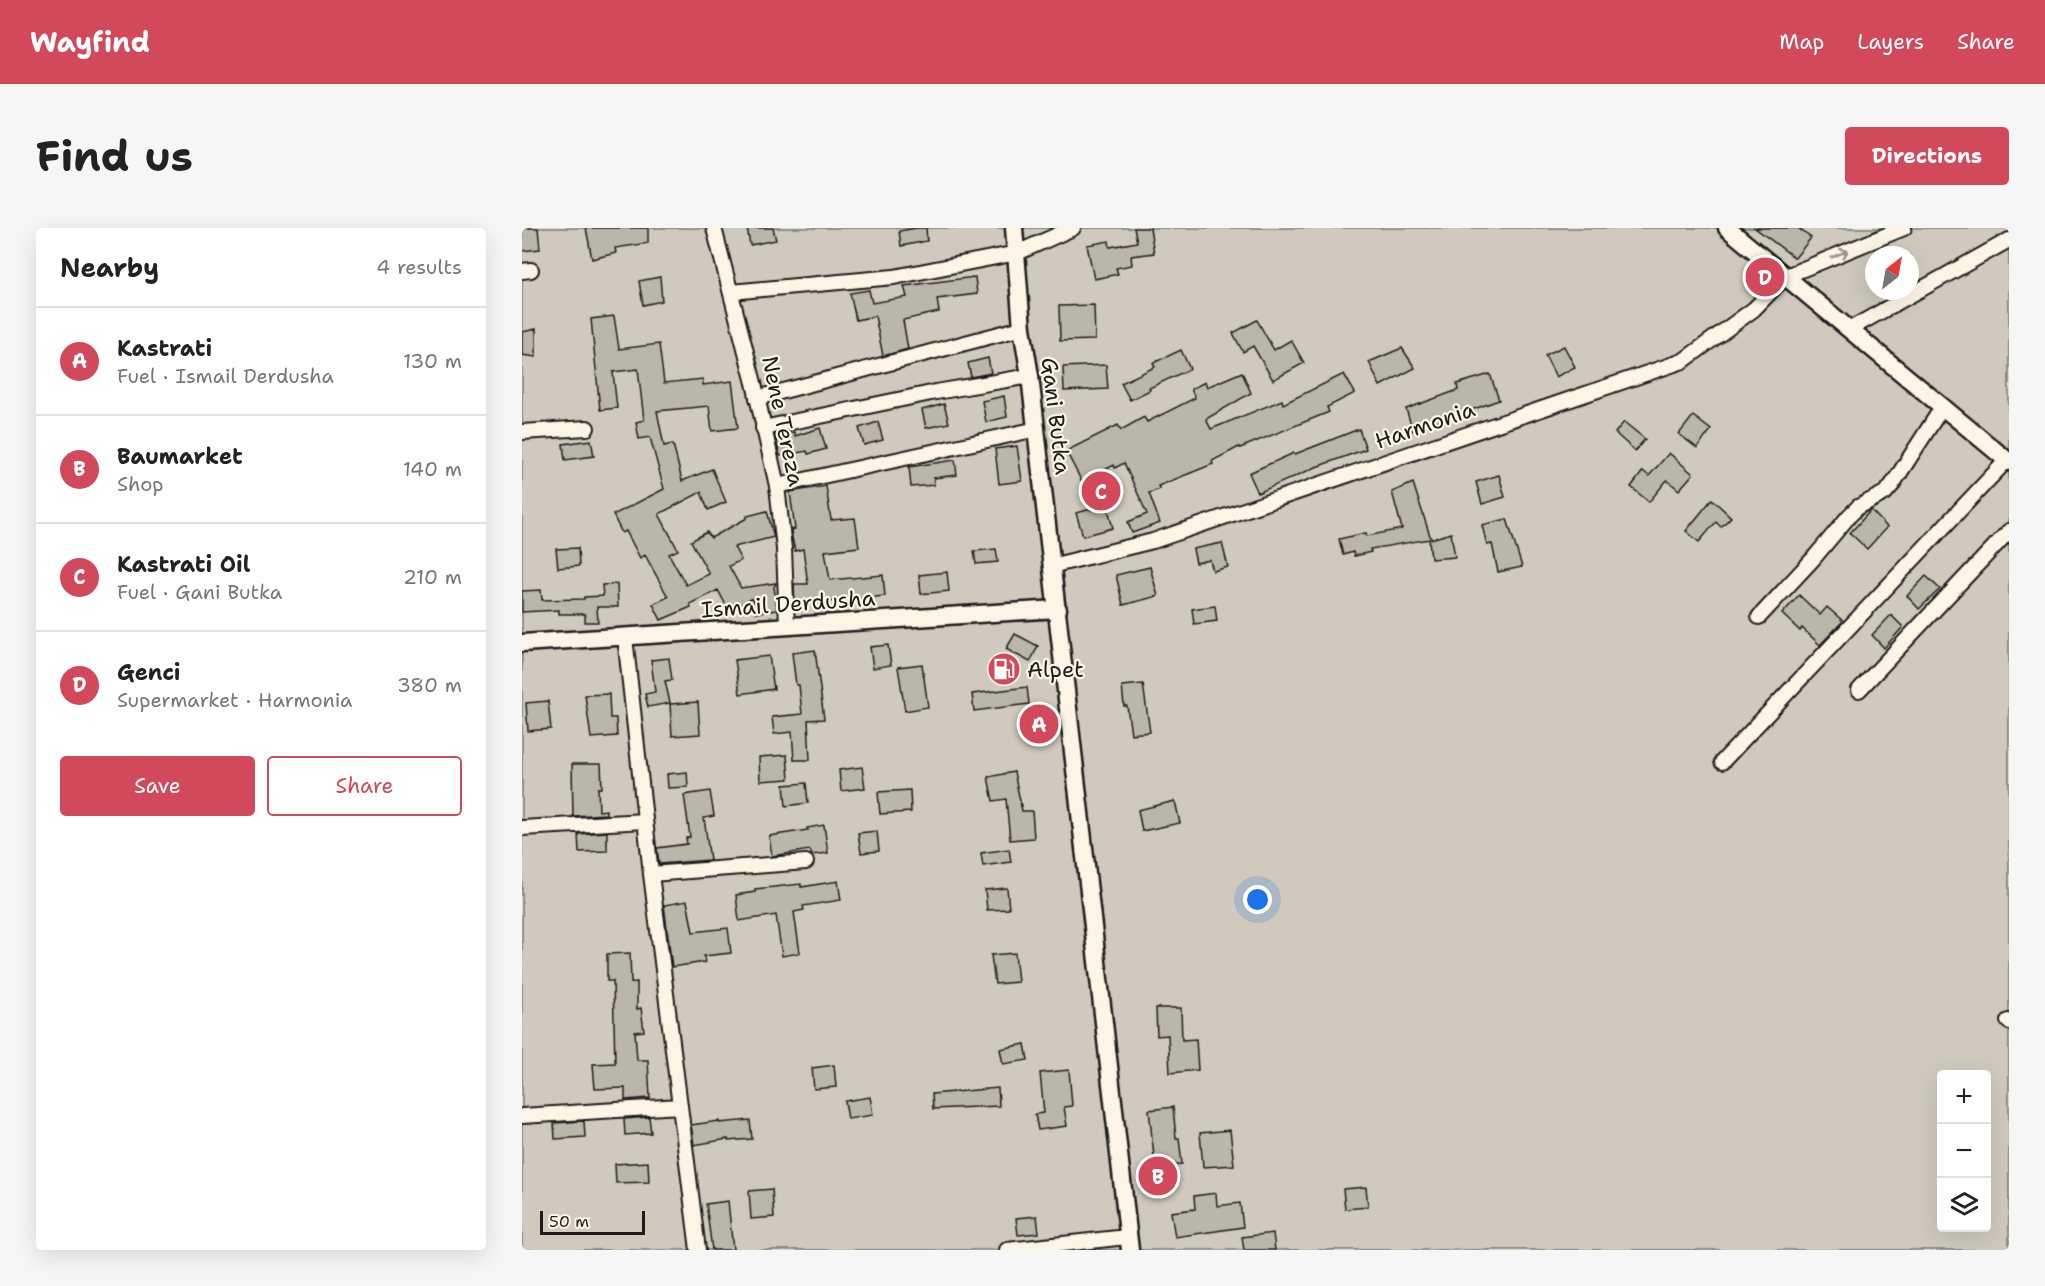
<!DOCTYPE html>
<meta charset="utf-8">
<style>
:root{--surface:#fff;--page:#f6f6f6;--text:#222;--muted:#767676;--line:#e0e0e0;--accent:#d1495b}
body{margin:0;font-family:"Shantell Sans",sans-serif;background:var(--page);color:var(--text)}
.controls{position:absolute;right:18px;bottom:18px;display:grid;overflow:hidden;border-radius:6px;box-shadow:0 6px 24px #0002}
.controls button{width:54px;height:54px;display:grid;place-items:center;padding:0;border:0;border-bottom:2px solid var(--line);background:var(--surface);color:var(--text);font:30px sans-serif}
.compass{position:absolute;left:1343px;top:18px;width:54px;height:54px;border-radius:50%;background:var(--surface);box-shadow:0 6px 24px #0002;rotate:31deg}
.scale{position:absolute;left:18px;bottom:15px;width:105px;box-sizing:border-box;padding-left:6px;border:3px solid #1c1c1c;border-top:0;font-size:16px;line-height:21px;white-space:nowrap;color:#1c1c1c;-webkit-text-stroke:4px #fcf5e5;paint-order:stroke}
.you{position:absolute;left:736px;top:672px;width:21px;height:21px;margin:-15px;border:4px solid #fff;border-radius:50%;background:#1a73e8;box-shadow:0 0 0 9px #1a73e833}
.badge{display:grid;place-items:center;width:39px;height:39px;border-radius:50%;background:var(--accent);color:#fff;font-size:20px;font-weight:700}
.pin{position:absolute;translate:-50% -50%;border:3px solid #fff;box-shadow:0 2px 6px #0006}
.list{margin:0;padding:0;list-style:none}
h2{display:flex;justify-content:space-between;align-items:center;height:78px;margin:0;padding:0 24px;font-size:26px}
h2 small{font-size:20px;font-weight:400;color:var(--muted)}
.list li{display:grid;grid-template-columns:39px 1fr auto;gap:18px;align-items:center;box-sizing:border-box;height:108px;padding:0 24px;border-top:2px solid var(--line)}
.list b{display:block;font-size:22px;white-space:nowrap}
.list p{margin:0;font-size:20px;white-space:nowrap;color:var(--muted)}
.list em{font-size:20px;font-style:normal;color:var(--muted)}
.actions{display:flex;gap:12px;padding:18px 24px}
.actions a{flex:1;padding:14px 0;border:2px solid var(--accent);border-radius:6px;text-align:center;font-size:21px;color:var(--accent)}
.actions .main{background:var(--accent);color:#fff}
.icon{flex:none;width:33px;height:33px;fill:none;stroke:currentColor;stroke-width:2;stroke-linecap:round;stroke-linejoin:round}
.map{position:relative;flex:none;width:1487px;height:1022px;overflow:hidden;border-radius:6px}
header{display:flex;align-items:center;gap:36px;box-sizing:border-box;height:84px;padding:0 30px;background:var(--accent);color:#fff}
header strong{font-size:28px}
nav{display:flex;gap:33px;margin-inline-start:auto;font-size:21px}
.intro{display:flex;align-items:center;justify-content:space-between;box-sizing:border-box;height:144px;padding:0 36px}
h1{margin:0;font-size:42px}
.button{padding:15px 27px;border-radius:6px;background:var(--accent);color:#fff;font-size:21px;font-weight:700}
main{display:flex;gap:36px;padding:0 36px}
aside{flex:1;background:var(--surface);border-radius:6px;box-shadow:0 6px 24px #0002}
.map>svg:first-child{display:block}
.green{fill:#cfcabd;stroke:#76736c;stroke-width:1.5;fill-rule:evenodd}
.building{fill:#bab6aa;stroke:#1c1c1c;stroke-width:1.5}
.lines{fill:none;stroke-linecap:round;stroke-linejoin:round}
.minor-casing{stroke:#1c1c1c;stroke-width:18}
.major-casing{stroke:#1c1c1c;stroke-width:21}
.minor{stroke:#fcf5e5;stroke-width:14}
.major{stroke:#fcf5e5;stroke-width:16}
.oneway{stroke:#97938b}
.labels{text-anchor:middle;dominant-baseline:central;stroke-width:4.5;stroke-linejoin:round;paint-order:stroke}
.street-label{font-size:22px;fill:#1c1c1c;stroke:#fcf5e5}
.poi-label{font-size:22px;fill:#1c1c1c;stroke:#fcf5e5;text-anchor:start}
</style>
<header>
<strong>Wayfind</strong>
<nav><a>Map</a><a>Layers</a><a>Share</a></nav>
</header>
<div class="intro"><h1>Find us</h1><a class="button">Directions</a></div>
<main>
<aside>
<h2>Nearby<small>4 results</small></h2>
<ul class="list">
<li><span class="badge">A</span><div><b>Kastrati</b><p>Fuel · Ismail Derdusha</p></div><em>130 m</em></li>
<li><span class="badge">B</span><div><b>Baumarket</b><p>Shop</p></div><em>140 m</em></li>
<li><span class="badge">C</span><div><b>Kastrati Oil</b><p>Fuel · Gani Butka</p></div><em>210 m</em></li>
<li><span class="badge">D</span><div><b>Genci</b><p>Supermarket · Harmonia</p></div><em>380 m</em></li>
</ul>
<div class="actions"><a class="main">Save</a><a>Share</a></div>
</aside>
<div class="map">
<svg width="1487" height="1022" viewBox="0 0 1487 1022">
<rect width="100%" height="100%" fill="#eee8d9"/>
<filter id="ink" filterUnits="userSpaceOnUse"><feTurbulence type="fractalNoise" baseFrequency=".0167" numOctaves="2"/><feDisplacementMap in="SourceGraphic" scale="12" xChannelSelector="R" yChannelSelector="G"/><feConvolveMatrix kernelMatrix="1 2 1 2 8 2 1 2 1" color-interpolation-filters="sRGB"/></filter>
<g filter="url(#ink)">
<path class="green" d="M0,0h1487v1022h-1487zM1352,27h36v36h-36zM1420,846h44v154h-44z"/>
<g class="building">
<polygon points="0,0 16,0 18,21 0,23"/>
<polygon points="64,0 126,0 126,15 93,20 94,25 70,31"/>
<polygon points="225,0 251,0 254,12 228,17"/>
<polygon points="395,0 404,0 405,13 379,18 377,3"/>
<polygon points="612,0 628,0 632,25 609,28 610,37 594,40 596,46 572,51 565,17 587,13 588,19 615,14"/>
<polygon points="1233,0 1276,0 1289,10 1273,30"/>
<polygon points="138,49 140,73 121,77 117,53"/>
<polygon points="453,49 455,66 415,71 417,84 381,92 386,121 361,128 353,88 334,92 328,65 347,62 350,75 385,69 382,58"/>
<polygon points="572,77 573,112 538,113 537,78"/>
<polygon points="92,88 97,121 137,116 142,155 181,151 181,157 210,153 216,200 190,203 187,178 135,183 142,218 151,216 160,253 190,241 204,274 186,282 179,264 137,286 156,322 147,326 164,357 187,346 169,313 185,304 189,310 225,290 225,288 245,283 252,309 212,319 219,332 207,338 219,360 254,355 252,359 255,382 234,385 231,370 207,383 196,362 168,376 169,379 139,392 131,376 146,369 123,327 118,330 104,303 100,305 91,287 142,261 128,209 117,211 114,194 122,192 116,141 91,144 95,180 78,182 69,91"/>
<polygon points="735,92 752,122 769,112 782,135 751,152 731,118 721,124 711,105"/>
<polygon points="14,101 14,129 0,127 0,104"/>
<polygon points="1042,118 1053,139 1034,149 1023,127"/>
<polygon points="880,120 893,140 858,158 847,134"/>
<polygon points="659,122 668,141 627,160 628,162 608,172 599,155 633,139 631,135"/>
<polygon points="466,130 469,145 449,149 446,135"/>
<polygon points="584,137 586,161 542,163 541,139"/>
<polygon points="720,144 729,165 684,191 689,201 760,172 761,176 822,146 833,165 805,179 807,184 718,220 717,219 690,233 691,236 636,258 638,261 627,265 638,295 610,305 606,294 625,286 602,235 593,240 592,237 560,254 544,223 596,197 599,202 622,189 625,194 673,170 669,161 683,154 685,159"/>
<polygon points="968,146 977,172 891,203 884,181 936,162 935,156"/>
<polygon points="482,168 485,189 464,194 460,173"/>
<polygon points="422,176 427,195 404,200 400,182"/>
<polygon points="1171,188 1189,202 1175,220 1157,206"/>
<polygon points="356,194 361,212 342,217 337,200"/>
<polygon points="1102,194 1123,211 1113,223 1093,205"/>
<polygon points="298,200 304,221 286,226 285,223 258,228 253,207 272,204 273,208"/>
<polygon points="837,201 844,221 794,239 736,265 727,245 772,225 773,226"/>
<polygon points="69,212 72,228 43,232 41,216"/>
<polygon points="495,218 500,253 477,256 473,221"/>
<polygon points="1147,225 1171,246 1157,262 1145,252 1127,274 1109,259 1121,243 1127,248"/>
<polygon points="433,232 435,247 412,250 412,257 389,259 387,239"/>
<polygon points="977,247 983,269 960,276 954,254"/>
<polygon points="891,255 909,311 929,305 933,329 909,331 907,311 848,321 849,324 832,328 831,324 821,327 817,311 844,305 845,308 880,301 870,264"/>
<polygon points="304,258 309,292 333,290 337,319 303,323 308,352 361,347 363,368 273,377 272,356 286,356 281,321 273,323 270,310 269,302 273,301 268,264"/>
<polygon points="1190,271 1209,289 1199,299 1194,294 1177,314 1164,303"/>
<polygon points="585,277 591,300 561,308 554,285"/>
<polygon points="1349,282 1365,299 1345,321 1328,305"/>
<polygon points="985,291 1000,339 976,344 970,316 965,317 960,297"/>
<polygon points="700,315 706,339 691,343 688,332 674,335 671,321"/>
<polygon points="56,320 57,338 36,340 34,321"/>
<polygon points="474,321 476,334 454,336 452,323"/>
<polygon points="628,339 636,368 601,377 594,347"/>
<polygon points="425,344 427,363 399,366 397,347"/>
<polygon points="1404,348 1418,361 1397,381 1385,368"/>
<polygon points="95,356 96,379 75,379 76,394 63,394 63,386 37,386 37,382 0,384 0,363 19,362 20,372 62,371 62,369 81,368 80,357"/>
<polygon points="1277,367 1298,387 1305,379 1321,393 1298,417 1280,400 1278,403 1260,386"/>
<polygon points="693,378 695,393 672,396 670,381"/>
<polygon points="1369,387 1381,399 1362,420 1350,407"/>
<polygon points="493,406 516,418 508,434 484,421"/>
<polygon points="366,417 369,437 351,440 348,419"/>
<polygon points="293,422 302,491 286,492 288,532 272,532 270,504 252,506 250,489 280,486 277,457 274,457 270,425"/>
<polygon points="247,428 252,461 218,466 213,432"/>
<polygon points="147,430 150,452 143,453 148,475 126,479 123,466 133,464 129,432"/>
<polygon points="400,436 406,479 383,483 376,439"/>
<polygon points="621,456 628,504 609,506 605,478 602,478 600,458"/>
<polygon points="505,459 507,476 452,483 450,466"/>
<polygon points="87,466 88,490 94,490 95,508 69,510 63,467"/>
<polygon points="26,473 29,501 6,503 4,475"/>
<polygon points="176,474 178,506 150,508 148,476"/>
<polygon points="265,527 267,551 238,553 237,529"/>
<polygon points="50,536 79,536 80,560 76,560 77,583 84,582 84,586 51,588"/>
<polygon points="340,539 343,560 319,563 317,542"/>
<polygon points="165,544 166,559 146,560 145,546"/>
<polygon points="492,544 500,583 510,583 512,610 488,612 484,571 471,573 466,549"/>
<polygon points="284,555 286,575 264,578 262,557"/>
<polygon points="388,562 389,584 358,586 356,564"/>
<polygon points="188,563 192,588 182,590 188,632 137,636 135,620 165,616 164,610 168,609 162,567"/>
<polygon points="653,573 658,595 620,603 616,582"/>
<polygon points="302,597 306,625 290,627 288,622 250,628 247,608 286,602 285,600"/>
<polygon points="355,603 357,623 339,625 336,605"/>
<polygon points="85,604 85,623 57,624 56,606"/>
<polygon points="487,621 489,634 461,638 459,625"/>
<polygon points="316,653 319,672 281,678 282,682 272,684 278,725 260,728 254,687 217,693 214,667 233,664 233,661 279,656 279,659"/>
<polygon points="485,660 487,681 465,682 463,662"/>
<polygon points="165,673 171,704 206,700 209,725 182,728 183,734 150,739 142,677"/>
<polygon points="108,725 109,755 115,754 115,781 119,780 122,803 113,804 115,832 126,832 128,870 103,872 103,860 73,861 71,836 93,835 91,753 85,753 85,726"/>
<polygon points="493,725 496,754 473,756 469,727"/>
<polygon points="634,780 659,780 660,812 674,811 676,842 648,845 646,807 635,808"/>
<polygon points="503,816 506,832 481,836 478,821"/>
<polygon points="312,837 314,859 292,861 290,840"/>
<polygon points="547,842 550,878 542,879 545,898 516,902 513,886 522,885 518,845"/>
<polygon points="476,860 477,878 411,881 410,866"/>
<polygon points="348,869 351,887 326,891 323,873"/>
<polygon points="651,879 654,910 657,910 660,936 633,938 627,882"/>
<polygon points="127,889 129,905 103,907 102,891"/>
<polygon points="228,892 230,911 206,913 206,911 172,917 169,897 197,893 197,895"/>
<polygon points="62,893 63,909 33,911 32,895"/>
<polygon points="708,902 712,937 681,939 678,905"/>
<polygon points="126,934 127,954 94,955 93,936"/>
<polygon points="844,959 846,979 823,981 821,961"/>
<polygon points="250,961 252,989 229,991 227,963"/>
<polygon points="694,965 695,978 718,975 721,999 653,1009 649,984 673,981 672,968"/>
<polygon points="206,973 211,1022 190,1022 184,976"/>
<polygon points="515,988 517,1005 496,1007 494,990"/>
<polygon points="751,1005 753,1022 722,1022 720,1009"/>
</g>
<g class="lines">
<g class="minor-casing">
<g id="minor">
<polyline points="192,0 232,155 255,258 262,321 265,398"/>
<polyline points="0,43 9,42"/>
<polyline points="209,64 372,49 495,25 551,0"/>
<polyline points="1328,101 1487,12"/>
<polyline points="235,170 500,100"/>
<polyline points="241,200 414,164 508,148"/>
<polyline points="0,204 65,200"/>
<polyline points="255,258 515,201"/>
<polyline points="529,338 631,313 1161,133 1232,81 1264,48 1382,0"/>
<polyline points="1237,389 1291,331 1327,288 1336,279 1363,265 1370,257 1421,178"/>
<polyline points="103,409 129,646 176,1022"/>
<polyline points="1337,462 1487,303"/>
<polyline points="1200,534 1485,232"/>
<polyline points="0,600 123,593"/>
<polyline points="129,646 284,634"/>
<polyline points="1486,793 1487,794"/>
<polyline points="0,888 158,878"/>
<polyline points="485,1022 605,1009"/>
</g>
</g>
<g class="major-casing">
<g id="major">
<polyline points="492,0 500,100 508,148 608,1022"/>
<polyline points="1205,0 1487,234"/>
<polyline points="0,415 536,381"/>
</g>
</g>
<use href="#minor" class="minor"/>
<use href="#major" class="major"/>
</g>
<defs><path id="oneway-shaft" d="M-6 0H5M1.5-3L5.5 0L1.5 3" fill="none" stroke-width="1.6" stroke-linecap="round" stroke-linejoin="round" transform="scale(1.5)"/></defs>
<use class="oneway" href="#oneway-shaft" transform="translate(1318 26) rotate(-22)"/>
</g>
<defs>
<g id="fuel-disc" transform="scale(1.725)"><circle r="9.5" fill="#d1495b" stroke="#fcf5e5"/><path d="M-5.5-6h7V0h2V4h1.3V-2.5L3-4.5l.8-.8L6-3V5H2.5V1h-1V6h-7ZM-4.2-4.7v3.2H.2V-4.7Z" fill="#fff"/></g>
</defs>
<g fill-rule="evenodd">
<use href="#fuel-disc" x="482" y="441"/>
</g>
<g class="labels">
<g class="street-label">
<text transform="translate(534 188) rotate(83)">Gani Butka</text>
<text transform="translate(261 193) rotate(78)">Nene Tereza</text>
<text transform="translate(903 197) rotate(-19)">Harmonia</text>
<text transform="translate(266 376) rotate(-4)">Ismail Derdusha</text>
</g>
<g class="poi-label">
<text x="505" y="441">Alpet</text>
</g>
</g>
</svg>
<div class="controls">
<button>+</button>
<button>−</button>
<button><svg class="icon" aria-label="layers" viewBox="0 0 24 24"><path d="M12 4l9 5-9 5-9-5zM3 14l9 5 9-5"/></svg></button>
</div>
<svg class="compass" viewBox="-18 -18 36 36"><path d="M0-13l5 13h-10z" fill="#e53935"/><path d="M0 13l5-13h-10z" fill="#767676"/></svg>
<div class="scale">50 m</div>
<div class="you"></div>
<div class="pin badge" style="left:517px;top:496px">A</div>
<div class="pin badge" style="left:636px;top:948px">B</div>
<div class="pin badge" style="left:579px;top:263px">C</div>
<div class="pin badge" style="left:1243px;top:49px">D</div>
</div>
</main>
